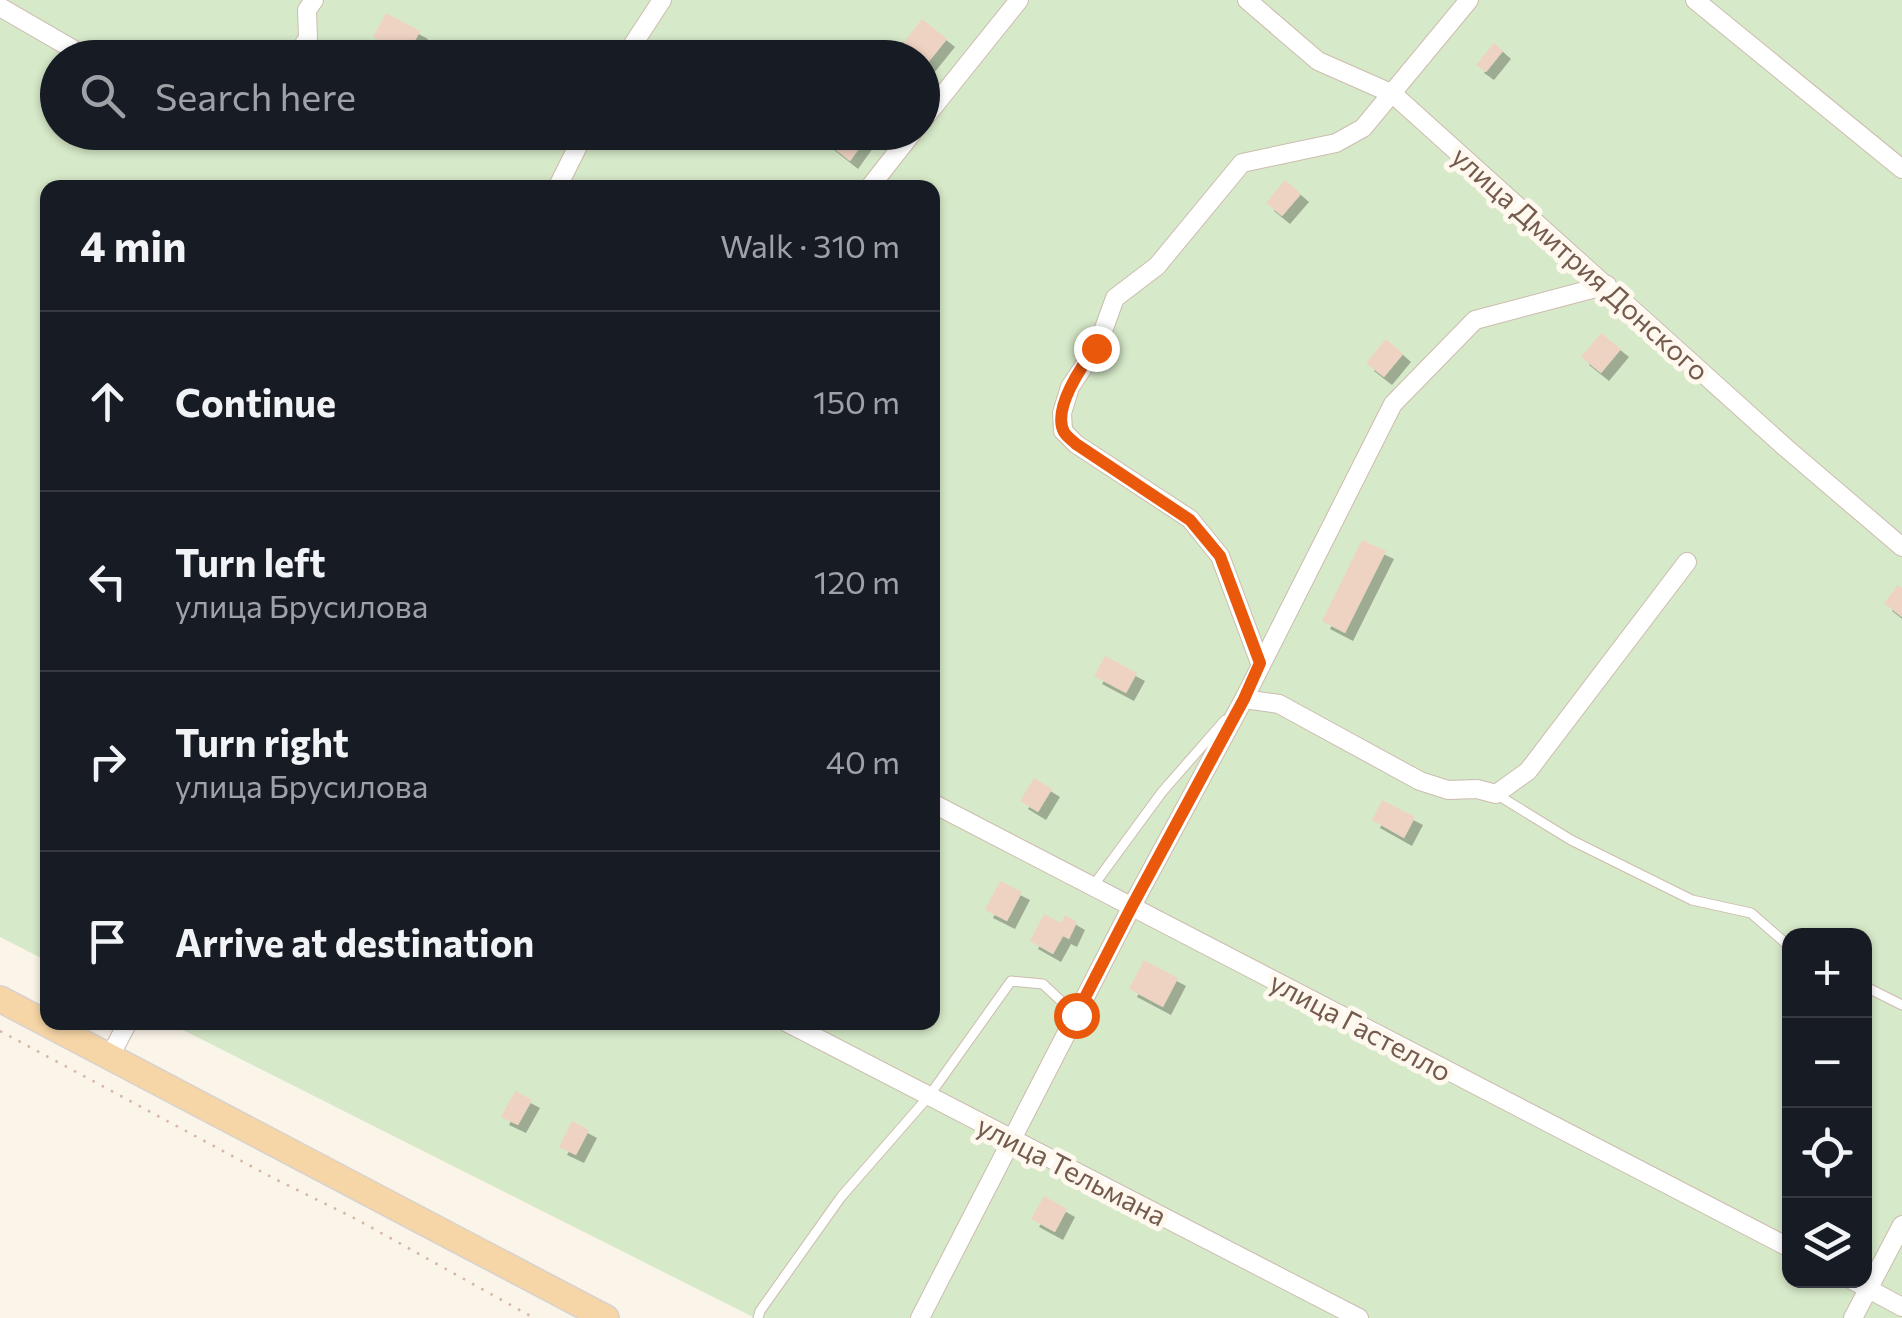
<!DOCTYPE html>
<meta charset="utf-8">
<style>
:root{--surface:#171b24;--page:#20242c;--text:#f1f3f6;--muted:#9ea1a6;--line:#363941}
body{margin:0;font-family:Commissioner,sans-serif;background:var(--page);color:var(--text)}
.controls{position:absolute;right:30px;bottom:30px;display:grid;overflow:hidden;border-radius:20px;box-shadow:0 2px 8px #0004}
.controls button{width:90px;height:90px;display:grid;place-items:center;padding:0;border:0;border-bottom:2px solid var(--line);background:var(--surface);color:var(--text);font:50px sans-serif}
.stop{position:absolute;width:30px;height:30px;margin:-22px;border:8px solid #ea580c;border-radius:50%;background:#fff}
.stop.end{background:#ea580c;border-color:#fff;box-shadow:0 2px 10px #0008}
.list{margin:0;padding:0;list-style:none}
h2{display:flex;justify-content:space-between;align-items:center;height:130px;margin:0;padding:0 40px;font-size:42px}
h2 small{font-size:32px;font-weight:400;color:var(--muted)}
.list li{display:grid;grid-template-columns:65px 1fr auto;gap:30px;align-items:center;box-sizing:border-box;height:180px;padding:0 40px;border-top:2px solid var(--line)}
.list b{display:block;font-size:38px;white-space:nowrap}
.list p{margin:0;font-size:32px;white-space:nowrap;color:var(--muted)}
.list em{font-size:32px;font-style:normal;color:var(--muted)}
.icon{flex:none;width:55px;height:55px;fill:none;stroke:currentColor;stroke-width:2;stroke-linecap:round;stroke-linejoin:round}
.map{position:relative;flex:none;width:1902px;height:1318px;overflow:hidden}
.search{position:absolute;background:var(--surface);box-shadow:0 2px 8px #0004;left:40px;top:40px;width:900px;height:110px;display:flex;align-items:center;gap:25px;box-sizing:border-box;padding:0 35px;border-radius:55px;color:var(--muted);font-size:38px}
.panel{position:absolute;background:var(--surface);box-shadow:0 2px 8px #0004;left:40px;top:180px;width:900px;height:850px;border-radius:20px}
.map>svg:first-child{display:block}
.green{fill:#d6e9c8;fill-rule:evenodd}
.building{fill:#efd3c2;filter:url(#shadow)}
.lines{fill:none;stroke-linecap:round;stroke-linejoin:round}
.lane-casing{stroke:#cdbcaf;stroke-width:11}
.street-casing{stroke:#cdbcaf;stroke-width:20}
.primary-casing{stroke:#d8d1cd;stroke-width:28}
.path{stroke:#d5b6a5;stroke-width:2.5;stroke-dasharray:2.5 8;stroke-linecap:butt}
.lane{stroke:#fff;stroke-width:9}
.street{stroke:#fff;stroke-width:18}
.primary{stroke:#f6d6a6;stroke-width:25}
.route{stroke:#ea580c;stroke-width:12}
.labels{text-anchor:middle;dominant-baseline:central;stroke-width:10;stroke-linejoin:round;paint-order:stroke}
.street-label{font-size:28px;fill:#755b4e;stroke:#fef8ef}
</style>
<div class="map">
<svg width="1902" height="1318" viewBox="0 0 1902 1318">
<defs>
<filter id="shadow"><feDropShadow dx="8" dy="8" stdDeviation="0" flood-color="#0004"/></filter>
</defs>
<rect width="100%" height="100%" fill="#fbf4e9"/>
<path class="green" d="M0,0h1902v1318h-1147l-586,-295 763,-1v-834h-884l-1,773 -47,-24zM58,58h864v74h-864zM1790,936h74v344h-74z"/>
<g class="building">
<polygon points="386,13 420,31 408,55 373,37"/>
<polygon points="922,19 947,39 926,65 922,62 922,58 916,58 901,46"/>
<polygon points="1494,43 1503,51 1486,72 1476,65"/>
<polygon points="833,132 863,132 868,136 850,161 826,142"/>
<polygon points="1285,180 1301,194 1282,216 1266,203"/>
<polygon points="1601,333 1621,349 1601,373 1581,357"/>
<polygon points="1386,339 1403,354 1384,377 1366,363"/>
<polygon points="1362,540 1386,551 1345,633 1322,621"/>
<polygon points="1898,585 1902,588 1902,617 1884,603"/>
<polygon points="1105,656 1137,673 1126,693 1094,676"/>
<polygon points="1034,778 1052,789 1038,812 1020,801"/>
<polygon points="1382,800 1415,817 1404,838 1372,820"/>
<polygon points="1000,881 1022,892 1007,921 985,910"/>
<polygon points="1044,914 1061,923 1065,915 1077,922 1069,939 1063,936 1053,954 1030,941"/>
<polygon points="1144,960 1178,978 1163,1007 1129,989"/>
<polygon points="515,1091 532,1100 518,1125 501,1117"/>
<polygon points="572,1121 589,1130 576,1155 559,1147"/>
<polygon points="1044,1196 1067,1209 1055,1232 1031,1219"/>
</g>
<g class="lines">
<g class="lane-casing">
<g id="lane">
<polyline points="1496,794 1571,840 1692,900 1751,913 1790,947"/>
<polyline points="1093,886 1162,792 1225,720"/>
<polyline points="1864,986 1902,1005"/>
<polyline points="758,1318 760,1311 841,1197 929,1096 1011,981 1043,984 1076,1015"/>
</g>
</g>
<g class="street-casing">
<g id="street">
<polyline points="1247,0 1318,61 1393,94 1786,448 1902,547"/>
<polyline points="1695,0 1902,169"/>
<polyline points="0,7 88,58"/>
<polyline points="295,58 308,38 307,10 314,0"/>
<polyline points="624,58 662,0"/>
<polyline points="922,121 1019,0"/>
<polyline points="236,132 244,136 246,132"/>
<polyline points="557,188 585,132"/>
<polyline points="869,188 913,132"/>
<polyline points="1260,663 1220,556 1190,519 1076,444 1063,431 1062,413 1070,387 1096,348 1103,331 1115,298 1157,266 1242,163 1336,143 1363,128 1469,0"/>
<polyline points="1244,699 1279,704 1420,781 1448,790 1477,789 1496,794 1528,771 1687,562"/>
<polyline points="932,803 1790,1248"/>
<polyline points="786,1022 1359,1318"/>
<polyline points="109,1058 128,1022"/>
<polyline points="1852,1280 1902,1307"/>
<polyline points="920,1318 1132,906 1244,699 1393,404 1475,320 1607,285"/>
<polyline points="1853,1318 1902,1225"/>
</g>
</g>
<g class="primary-casing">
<polyline id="primary" points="0,999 606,1318"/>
</g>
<polyline class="path" points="0,1031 275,1179 356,1219 534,1318"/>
<use href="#lane" class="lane"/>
<use href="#street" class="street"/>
<use href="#primary" class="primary"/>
</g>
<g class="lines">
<path class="route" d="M1076,1015l56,-109 112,-207 16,-36 -40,-107 -30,-36 -114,-76c-4,-4 -9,-7 -12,-12 -12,-23 18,-67 32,-84"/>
</g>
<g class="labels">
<g class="street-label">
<text transform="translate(1581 263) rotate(42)">улица Дмитрия Донского</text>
<text transform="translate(1361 1026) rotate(28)">улица Гастелло</text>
<text transform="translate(1072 1170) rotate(27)">улица Тельмана</text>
</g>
</g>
</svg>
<div class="controls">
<button>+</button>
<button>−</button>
<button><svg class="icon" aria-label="locate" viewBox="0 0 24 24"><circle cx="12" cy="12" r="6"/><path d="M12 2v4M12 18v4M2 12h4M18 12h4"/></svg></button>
<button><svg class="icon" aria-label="layers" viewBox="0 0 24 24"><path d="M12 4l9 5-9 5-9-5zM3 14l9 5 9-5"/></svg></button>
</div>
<div class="stop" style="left:1076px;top:1015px"></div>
<div class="stop end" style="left:1096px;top:348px"></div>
<div class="search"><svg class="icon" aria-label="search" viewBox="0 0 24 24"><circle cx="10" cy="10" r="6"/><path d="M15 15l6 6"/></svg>Search here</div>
<section class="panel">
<h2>4 min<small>Walk · 310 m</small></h2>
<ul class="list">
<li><svg class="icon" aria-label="ahead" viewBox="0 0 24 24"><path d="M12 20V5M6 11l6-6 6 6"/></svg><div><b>Continue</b></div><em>150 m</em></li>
<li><svg class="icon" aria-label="left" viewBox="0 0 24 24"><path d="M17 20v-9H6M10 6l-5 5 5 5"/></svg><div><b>Turn left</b><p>улица Брусилова</p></div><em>120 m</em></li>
<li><svg class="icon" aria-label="right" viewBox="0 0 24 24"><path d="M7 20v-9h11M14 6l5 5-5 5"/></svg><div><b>Turn right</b><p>улица Брусилова</p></div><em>40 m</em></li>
<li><svg class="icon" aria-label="arrive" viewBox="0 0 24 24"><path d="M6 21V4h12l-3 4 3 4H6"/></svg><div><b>Arrive at destination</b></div></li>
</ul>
</section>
</div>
